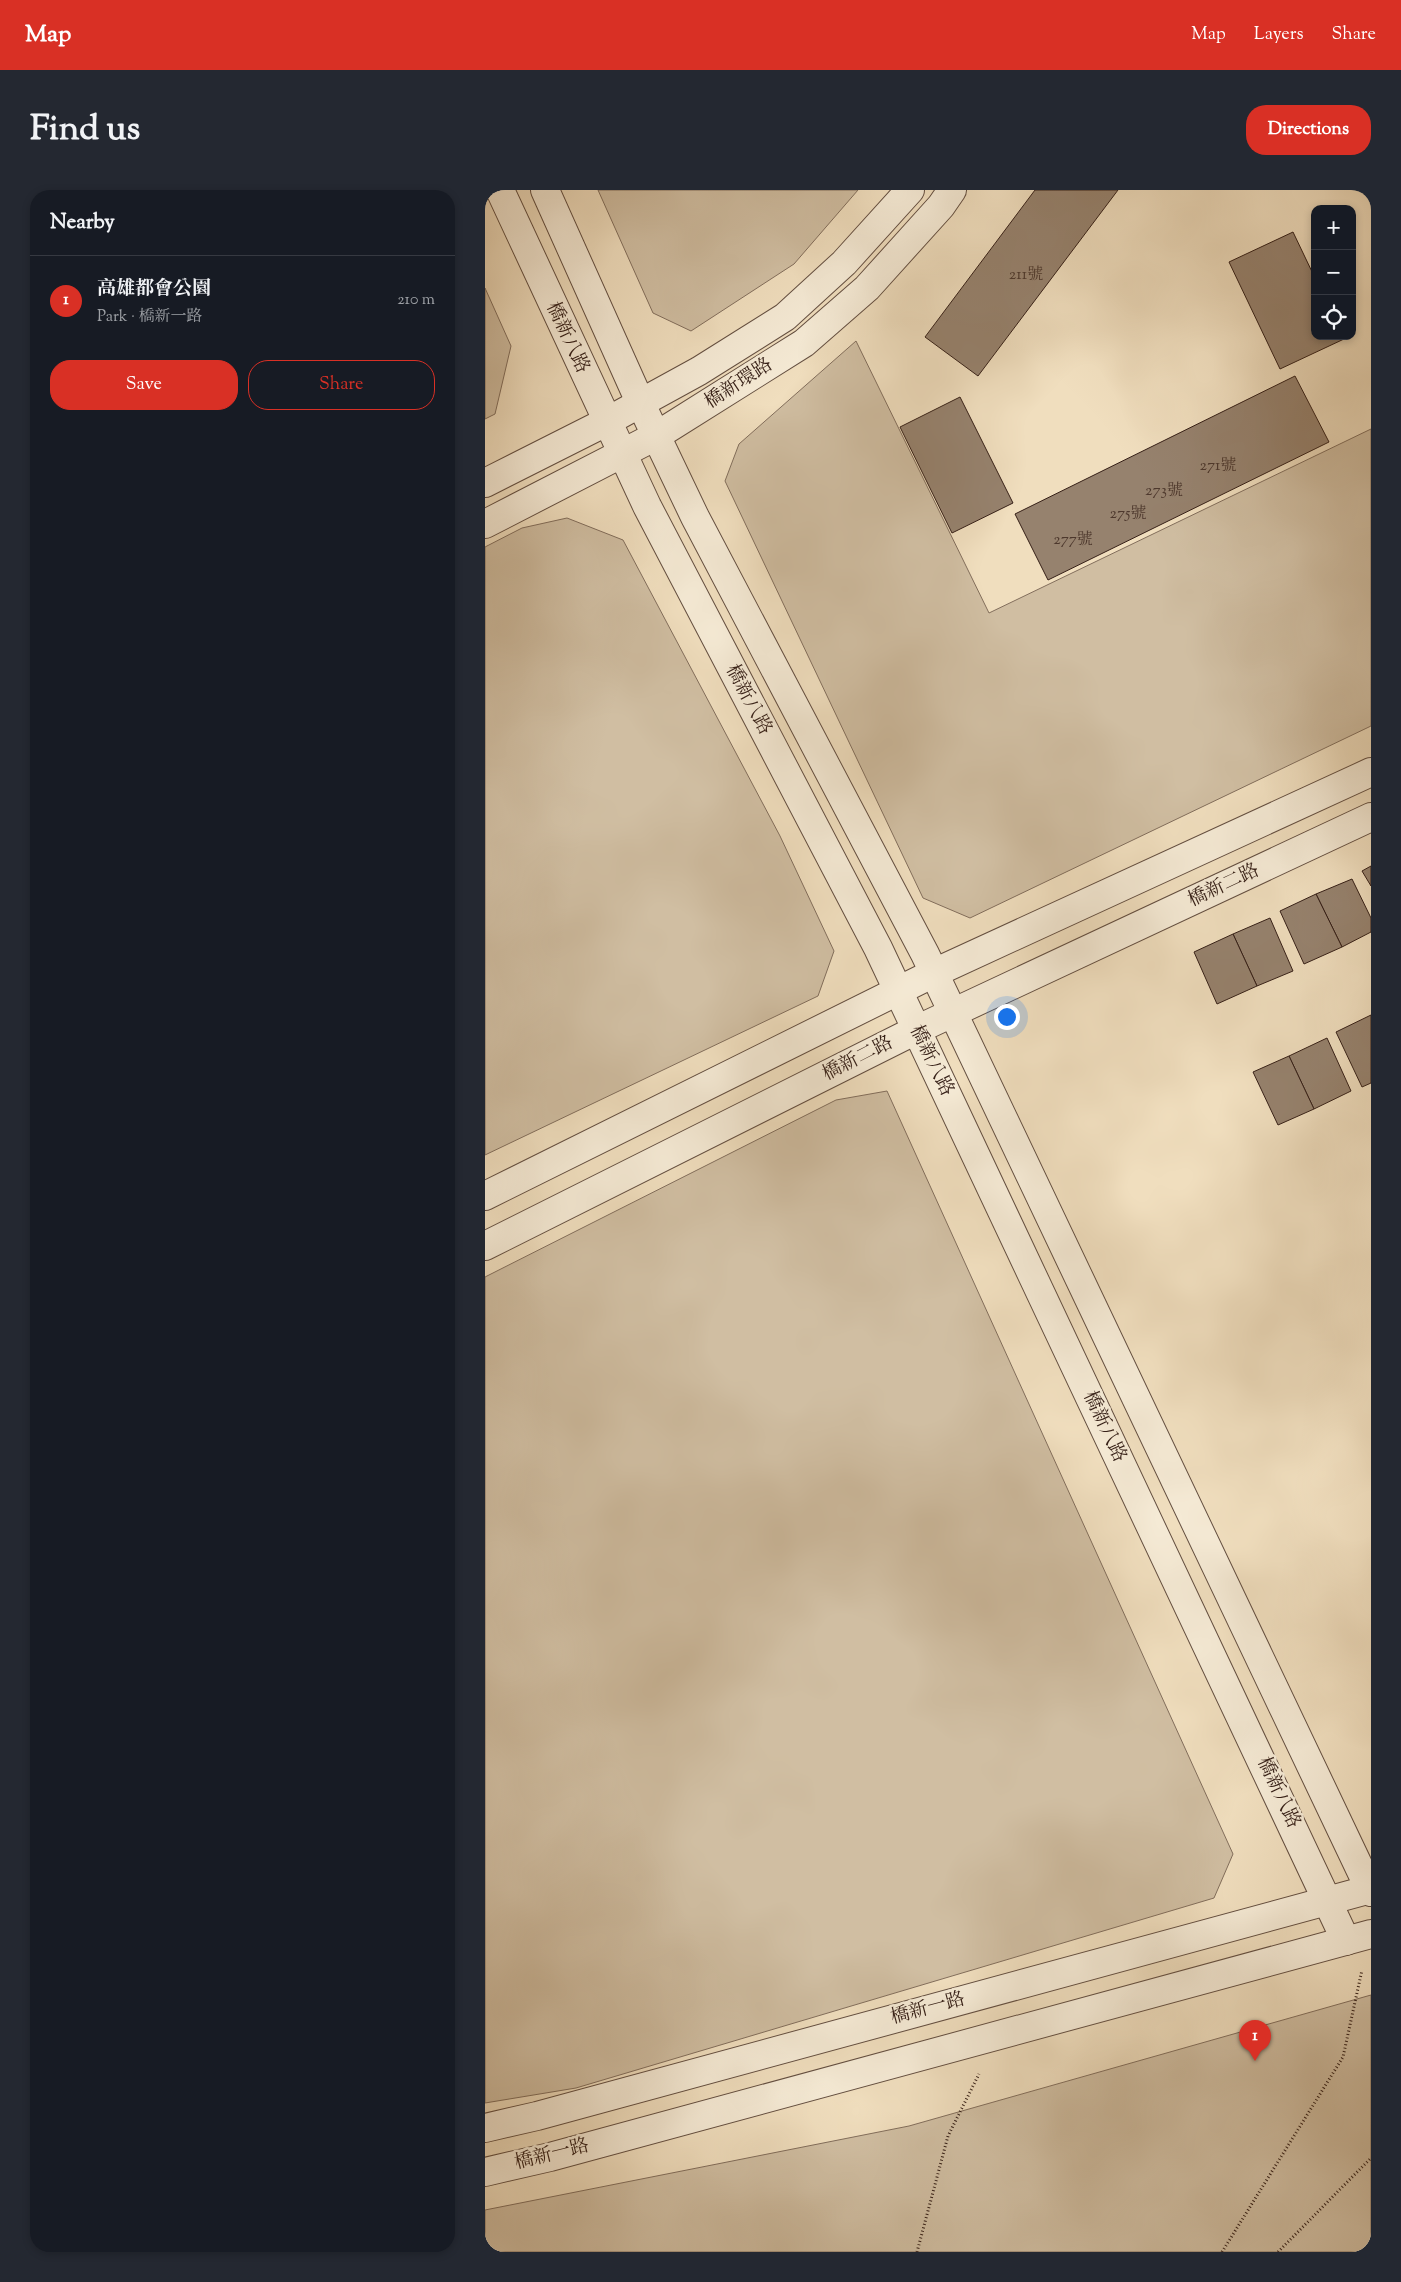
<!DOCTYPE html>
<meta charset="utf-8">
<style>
:root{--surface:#171b24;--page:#242831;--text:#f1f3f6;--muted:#9ea1a6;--line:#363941;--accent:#d93025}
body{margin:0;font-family:"Sorts Mill Goudy","Noto Serif TC",serif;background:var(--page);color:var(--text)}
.controls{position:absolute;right:15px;top:15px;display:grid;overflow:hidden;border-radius:10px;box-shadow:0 2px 8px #0003}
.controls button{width:45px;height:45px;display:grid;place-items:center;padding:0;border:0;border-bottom:1px solid var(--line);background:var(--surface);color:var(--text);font:25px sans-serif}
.you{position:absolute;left:521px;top:826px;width:18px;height:18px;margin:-12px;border:4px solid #fff;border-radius:50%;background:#1a73e8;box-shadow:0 0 0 8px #1a73e833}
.badge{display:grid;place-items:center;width:32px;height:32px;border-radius:50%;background:var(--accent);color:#fff;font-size:16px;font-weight:700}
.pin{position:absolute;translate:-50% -41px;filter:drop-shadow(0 1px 2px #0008)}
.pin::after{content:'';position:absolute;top:26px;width:18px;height:15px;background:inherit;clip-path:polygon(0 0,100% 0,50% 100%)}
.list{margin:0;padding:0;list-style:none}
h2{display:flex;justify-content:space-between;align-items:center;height:65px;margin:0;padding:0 20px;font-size:21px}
h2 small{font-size:16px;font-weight:400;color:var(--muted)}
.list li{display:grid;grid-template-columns:32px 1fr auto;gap:15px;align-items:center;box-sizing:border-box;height:90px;padding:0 20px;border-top:1px solid var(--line)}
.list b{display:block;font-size:19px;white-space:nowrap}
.list p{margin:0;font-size:16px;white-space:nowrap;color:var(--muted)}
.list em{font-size:16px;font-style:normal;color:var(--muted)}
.actions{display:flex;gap:10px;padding:15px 20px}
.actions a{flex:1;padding:11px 0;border:1px solid var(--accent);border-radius:20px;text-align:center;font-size:18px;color:var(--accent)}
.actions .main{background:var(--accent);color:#fff}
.icon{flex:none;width:28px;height:28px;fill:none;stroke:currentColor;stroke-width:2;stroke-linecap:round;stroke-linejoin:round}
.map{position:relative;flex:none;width:886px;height:2062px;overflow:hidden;border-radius:20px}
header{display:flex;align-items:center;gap:30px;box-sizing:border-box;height:70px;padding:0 25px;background:var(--accent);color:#fff}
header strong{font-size:24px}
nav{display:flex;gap:28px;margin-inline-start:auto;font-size:18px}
.intro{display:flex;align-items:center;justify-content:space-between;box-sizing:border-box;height:120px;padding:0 30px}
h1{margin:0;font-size:35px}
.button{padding:12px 22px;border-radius:20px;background:var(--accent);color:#fff;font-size:18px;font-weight:700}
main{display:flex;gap:30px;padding:0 30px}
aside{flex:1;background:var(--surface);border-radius:20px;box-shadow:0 2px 8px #0003}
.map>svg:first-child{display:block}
.green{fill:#d0bea2;stroke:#826e5c}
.building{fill:#96826e;stroke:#351f17}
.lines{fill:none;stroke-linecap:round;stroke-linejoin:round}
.minor-casing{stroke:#644f41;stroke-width:30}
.path{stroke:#351f17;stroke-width:3;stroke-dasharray:1 2.5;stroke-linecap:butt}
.minor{stroke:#f5ead5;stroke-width:28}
.labels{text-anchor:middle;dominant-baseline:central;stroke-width:5;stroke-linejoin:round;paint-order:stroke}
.number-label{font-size:16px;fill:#4d382d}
.street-label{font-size:19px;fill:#351f17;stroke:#f5ead5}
</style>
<header>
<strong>Map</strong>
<nav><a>Map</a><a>Layers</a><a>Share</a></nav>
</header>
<div class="intro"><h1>Find us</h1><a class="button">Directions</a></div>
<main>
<aside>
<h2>Nearby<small></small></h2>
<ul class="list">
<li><span class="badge">1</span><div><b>高雄都會公園</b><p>Park · 橋新一路</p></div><em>210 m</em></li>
</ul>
<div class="actions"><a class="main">Save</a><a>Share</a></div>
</aside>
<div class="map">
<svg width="886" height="2062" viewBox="0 0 886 2062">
<rect width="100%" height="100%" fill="#f0debe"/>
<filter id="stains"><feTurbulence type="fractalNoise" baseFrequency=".004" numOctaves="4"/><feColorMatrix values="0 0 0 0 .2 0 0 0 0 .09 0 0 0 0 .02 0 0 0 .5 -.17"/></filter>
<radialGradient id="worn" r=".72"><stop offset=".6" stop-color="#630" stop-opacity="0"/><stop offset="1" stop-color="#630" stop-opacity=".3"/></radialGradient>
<g class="green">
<polygon points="113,0 373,0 309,74 206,141 168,123"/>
<polygon points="0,98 26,156 10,224 0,229"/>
<polygon points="371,151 504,423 886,239 886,536 485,728 438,708 240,291 254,254"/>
<polygon points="82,328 138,350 295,646 349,761 333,806 0,965 0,357 37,338"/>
<polygon points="402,901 748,1664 729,1708 91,1898 0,1913 0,1087 351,910"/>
<polygon points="886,1805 886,2062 0,2062 0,2020 424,1936"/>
</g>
<g class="building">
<polygon points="550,0 633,0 493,186 440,147"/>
<polygon points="808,42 830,88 830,146 857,146 859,149 795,179 744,72"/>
<polygon points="810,186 844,252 563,390 530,324"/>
<polygon points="475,207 528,313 467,343 415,237"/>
<polygon points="886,676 886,696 877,681"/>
<polygon points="867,689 886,728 886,742 857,757 831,704"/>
<polygon points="831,704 857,757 819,774 795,721"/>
<polygon points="785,728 808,781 772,796 748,744"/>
<polygon points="748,744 772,796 732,814 709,762"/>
<polygon points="886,825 886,893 877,897 851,842"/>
<polygon points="842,848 866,901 829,919 804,866"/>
<polygon points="804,866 829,919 793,935 768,882"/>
</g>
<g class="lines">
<g class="minor-casing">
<g id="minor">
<polyline points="15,0 162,316 393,758 861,1751"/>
<polyline points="60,0 155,212 210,327 440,764 886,1702"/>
<polyline points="0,293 121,232 214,181 300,127 359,73 425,0"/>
<polyline points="0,334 171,246 319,153 382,98 456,16 467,0"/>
<polyline points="0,1006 449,783 886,582"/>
<polyline points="0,1056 431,840 886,627"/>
<polyline points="0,1938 52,1926 886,1699"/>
<polyline points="0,1982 65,1967 886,1744"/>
</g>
</g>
<g class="path">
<polyline points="432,2062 463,1946 494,1884"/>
<polyline points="737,2062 858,1867 877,1780"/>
<polyline points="793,2062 886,1968"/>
</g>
<use href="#minor" class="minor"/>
</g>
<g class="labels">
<g class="number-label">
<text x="541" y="85">211號</text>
<text x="733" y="276">271號</text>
<text x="679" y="301">273號</text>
<text x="643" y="324">275號</text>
<text x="588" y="350">277號</text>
</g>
<g class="street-label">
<text transform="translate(82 148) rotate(65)">橋新八路</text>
<text transform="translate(254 194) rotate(-33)">橋新環路</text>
<text transform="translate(263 510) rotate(62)">橋新八路</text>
<text transform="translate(739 696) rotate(-25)">橋新二路</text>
<text transform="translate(373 869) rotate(-27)">橋新二路</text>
<text transform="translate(446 871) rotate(64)">橋新八路</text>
<text transform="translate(619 1237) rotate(65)">橋新八路</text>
<text transform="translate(793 1603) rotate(65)">橋新八路</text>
<text transform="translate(443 1819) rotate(-15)">橋新一路</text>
<text transform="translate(67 1965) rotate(-14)">橋新一路</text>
</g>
</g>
<rect width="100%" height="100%" filter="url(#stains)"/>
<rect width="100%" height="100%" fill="url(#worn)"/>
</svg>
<div class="controls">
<button>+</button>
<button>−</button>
<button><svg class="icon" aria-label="locate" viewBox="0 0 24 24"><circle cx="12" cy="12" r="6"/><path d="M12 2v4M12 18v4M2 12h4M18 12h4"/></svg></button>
</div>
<div class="you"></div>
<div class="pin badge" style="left:770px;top:1871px">1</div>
</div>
</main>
